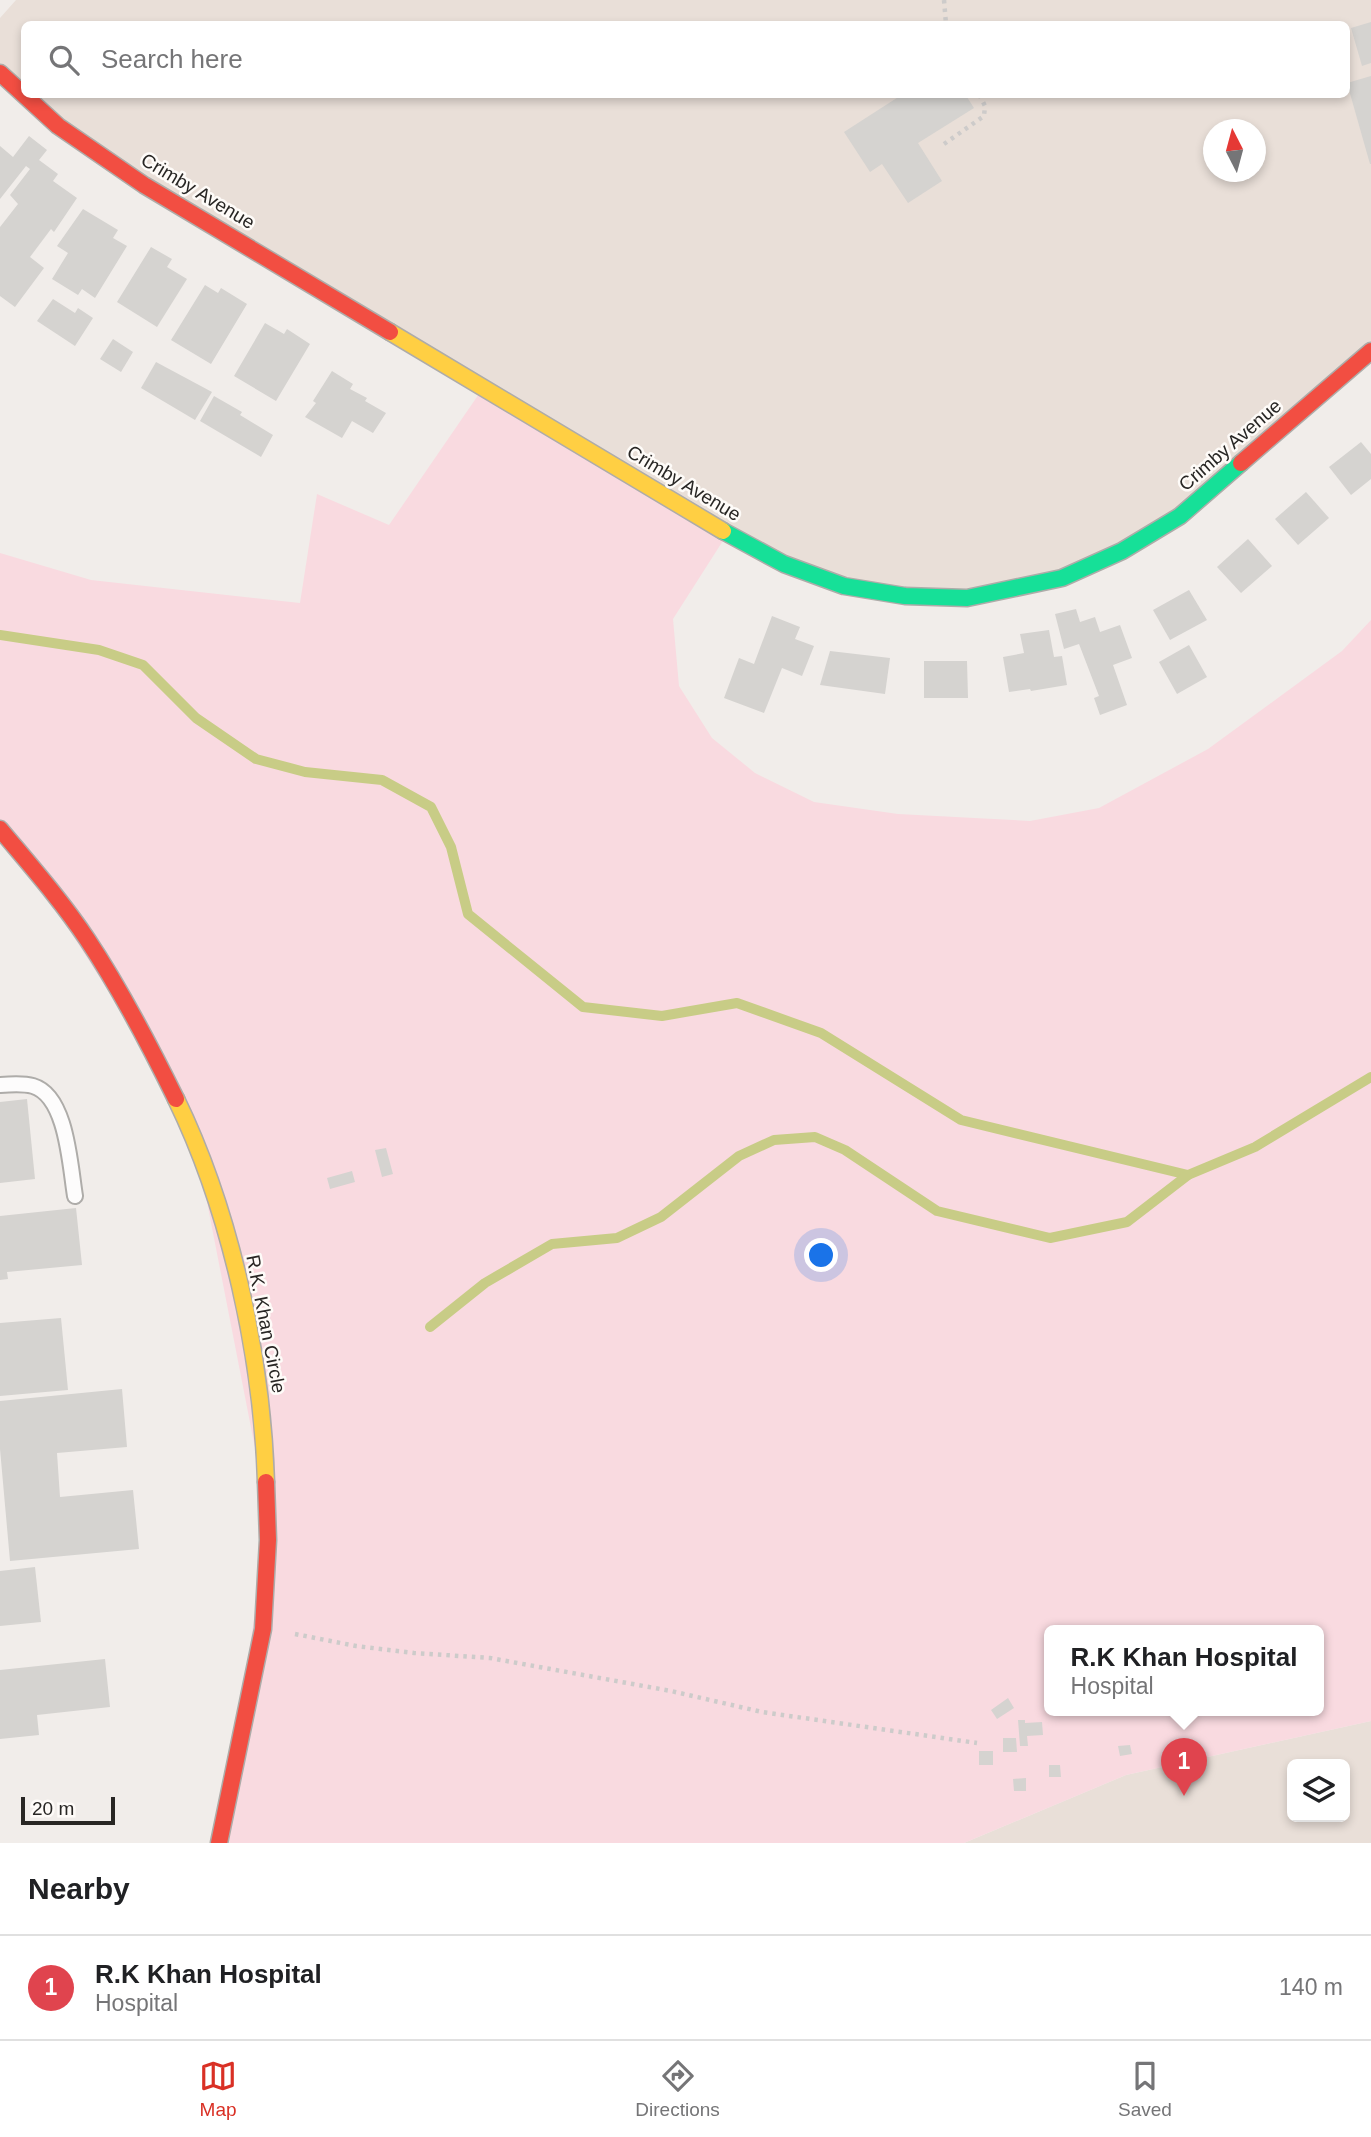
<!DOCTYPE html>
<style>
:root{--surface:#fff;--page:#f2f2f2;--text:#202124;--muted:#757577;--line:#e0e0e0;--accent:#d93025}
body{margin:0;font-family:Helvetica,sans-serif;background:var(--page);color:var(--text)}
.controls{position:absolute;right:21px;bottom:21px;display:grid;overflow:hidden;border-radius:10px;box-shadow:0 4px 10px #0003}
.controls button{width:63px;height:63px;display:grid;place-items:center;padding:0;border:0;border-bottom:2px solid var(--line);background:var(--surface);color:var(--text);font:35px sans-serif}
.compass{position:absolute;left:1203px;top:119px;width:63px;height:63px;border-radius:50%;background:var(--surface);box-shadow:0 4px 10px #0003;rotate:354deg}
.scale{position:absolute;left:21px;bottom:18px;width:94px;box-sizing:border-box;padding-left:7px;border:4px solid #282624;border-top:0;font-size:19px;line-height:24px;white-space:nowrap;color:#282624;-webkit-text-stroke:5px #fefbf8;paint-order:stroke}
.you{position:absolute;left:822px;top:1256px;width:24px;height:24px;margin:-18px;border:5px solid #fff;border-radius:50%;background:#1a73e8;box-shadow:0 0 0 10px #1a73e833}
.badge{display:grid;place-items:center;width:46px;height:46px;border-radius:50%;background:var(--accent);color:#fff;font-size:23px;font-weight:700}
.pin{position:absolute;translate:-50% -58px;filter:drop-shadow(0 2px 4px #0008)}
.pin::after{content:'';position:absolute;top:37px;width:24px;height:21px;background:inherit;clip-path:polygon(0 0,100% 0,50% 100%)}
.popup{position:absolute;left:1044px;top:1625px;width:280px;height:91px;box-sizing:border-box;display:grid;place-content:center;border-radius:10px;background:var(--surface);filter:drop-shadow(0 2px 5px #0005);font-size:23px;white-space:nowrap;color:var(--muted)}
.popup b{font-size:26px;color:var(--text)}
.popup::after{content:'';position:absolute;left:50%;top:100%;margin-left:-14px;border:14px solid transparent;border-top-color:var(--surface)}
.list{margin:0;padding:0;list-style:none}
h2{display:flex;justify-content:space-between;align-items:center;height:91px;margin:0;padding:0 28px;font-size:30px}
h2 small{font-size:23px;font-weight:400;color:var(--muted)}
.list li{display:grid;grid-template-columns:46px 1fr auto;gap:21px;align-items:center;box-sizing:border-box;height:105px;padding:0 28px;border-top:2px solid var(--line)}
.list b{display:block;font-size:26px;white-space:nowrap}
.list p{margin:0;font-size:23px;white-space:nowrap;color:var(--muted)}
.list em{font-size:23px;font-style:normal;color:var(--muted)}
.icon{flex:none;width:38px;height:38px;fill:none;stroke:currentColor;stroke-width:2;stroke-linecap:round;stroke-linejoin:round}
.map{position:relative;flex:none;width:1371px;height:1843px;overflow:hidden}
.search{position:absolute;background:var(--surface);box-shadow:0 4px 10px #0003;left:21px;right:21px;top:21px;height:77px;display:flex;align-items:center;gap:18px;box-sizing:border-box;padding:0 24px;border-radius:10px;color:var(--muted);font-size:26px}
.sheet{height:196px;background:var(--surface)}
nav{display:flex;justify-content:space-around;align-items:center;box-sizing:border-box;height:98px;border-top:2px solid var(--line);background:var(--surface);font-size:19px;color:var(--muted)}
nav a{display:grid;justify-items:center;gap:4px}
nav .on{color:var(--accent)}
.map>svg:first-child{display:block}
.built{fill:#e9dfd8;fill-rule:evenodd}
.green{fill:#f9dae0;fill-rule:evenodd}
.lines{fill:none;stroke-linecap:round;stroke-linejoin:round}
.stream{stroke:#c8cc86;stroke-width:10}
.building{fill:#d5d3d0}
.lane-casing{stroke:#aeaca9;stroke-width:18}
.fast-casing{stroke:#aeaca9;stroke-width:19}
.slow-casing{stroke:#aeaca9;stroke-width:19}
.jam-casing{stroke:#aeaca9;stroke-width:19}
.path{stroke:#cdcbca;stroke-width:4.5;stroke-dasharray:3.5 5;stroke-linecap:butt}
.lane{stroke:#fdfcfc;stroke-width:14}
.fast{stroke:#16e098;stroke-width:16}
.slow{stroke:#ffcf43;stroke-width:16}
.jam{stroke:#f24e42;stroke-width:16}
.labels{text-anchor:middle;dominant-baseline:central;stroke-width:5;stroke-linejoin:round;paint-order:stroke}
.street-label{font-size:19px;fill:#282624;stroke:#fefbf8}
</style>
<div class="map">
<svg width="1371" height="1843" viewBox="0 0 1371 1843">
<rect width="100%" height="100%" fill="#f1edea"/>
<g class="built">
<path d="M16,0h1355v352l-191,164 -56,35 -61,28 -92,19 -64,2 -60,-11 -63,-21 -58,-32 -585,-350 -85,-57 -56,-53v-58zM24,24h1322v70h-1322zM1214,130h42v42h-42z"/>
<path d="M1371,1721v122h-407l162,-68zM1292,1764h53v53h-53z"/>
</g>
<path class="green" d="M481,391l245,145 -53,83 6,67 33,52 43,35 59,29 84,12 132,7 69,-13 109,-59 134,-98 29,-31v1101l-245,54 -162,68h-744l49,-323 -78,-400 -191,-298v-269l91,27 209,23 17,-109 72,31zM1049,1630h270v80h-270z"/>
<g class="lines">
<g class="stream">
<polyline points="0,635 99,650 143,665 196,718 256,759 305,772 382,780 431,807 451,847 468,914 583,1007 662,1016 737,1003 821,1033 961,1120 1188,1175"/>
<polyline points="430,1327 485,1283 552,1244 617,1238 661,1217 739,1156 774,1140 815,1137 845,1150 937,1211 1050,1238 1127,1222 1188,1175 1255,1147 1371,1077"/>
</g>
</g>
<g class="building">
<polygon points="1371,22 1371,63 1362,66 1351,28"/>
<polygon points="1371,76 1371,164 1370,164 1347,83"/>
<polygon points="903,94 965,94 974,108 918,143 942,181 908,203 882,164 870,172 844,132"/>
<polygon points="29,136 47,150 39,160 58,174 53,181 77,198 54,232 51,229 30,257 44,268 15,307 0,296 0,227 18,204 10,195 30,169 26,166 0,199 0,146 13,157"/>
<polygon points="83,209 118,230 113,238 127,246 95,298 82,289 78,295 52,279 68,253 57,246"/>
<polygon points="151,247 172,259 167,267 187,279 157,327 117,302"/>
<polygon points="205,285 218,293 221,288 247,304 211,364 171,340"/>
<polygon points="53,299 75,313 78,308 93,318 75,346 37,321"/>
<polygon points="265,323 284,334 287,329 310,344 276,401 234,376"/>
<polygon points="113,339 133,352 121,372 100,359"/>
<polygon points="156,362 212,392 195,420 141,388"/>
<polygon points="332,371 353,384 350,389 367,398 365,401 386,413 373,433 352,421 342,438 305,417 316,403 313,401"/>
<polygon points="214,396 242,412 240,415 273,435 261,457 200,421"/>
<polygon points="1361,442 1371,454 1371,479 1351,495 1329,467"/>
<polygon points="1306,492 1329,518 1298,545 1275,519"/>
<polygon points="1248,539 1272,566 1241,593 1217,567"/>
<polygon points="1189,590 1207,620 1170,640 1153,610"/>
<polygon points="1076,609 1080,622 1095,617 1100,632 1120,625 1132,658 1113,665 1127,705 1100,715 1094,698 1099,696 1079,644 1064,649 1055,614"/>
<polygon points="772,616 800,627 795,639 814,646 802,676 782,668 764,713 724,698 739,658 754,664"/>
<polygon points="1049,630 1054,657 1062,656 1067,685 1031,691 1030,689 1009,692 1003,657 1024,653 1020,634"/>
<polygon points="1189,645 1207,677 1177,694 1159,662"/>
<polygon points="830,651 890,658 885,694 820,685"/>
<polygon points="924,661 967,661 968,698 924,698"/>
<polygon points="27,1099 35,1179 0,1183 0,1102"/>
<polygon points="386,1148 393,1174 382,1177 375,1150"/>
<polygon points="352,1171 355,1182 330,1189 327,1178"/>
<polygon points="76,1208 82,1265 7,1272 8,1279 0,1280 0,1216"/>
<polygon points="61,1318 68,1390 0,1396 0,1323"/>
<polygon points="122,1389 127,1447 57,1453 60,1497 133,1490 139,1549 10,1561 0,1449 0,1401"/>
<polygon points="35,1567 41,1622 0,1626 0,1571"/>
<polygon points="105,1659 110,1707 37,1715 39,1735 0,1739 0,1670"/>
<polygon points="1008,1698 1014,1708 997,1719 991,1710"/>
<polygon points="1018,1720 1025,1720 1025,1723 1042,1722 1043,1735 1027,1736 1028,1746 1020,1746"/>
<polygon points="1003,1738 1016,1738 1017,1752 1003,1752"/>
<polygon points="1130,1745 1132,1754 1120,1756 1118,1746"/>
<rect x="979" y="1751" width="14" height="14"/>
<polygon points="1049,1765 1060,1765 1061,1777 1049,1777"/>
<polygon points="1026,1778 1026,1791 1014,1791 1013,1779"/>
</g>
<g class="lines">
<g class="lane-casing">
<path id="lane" d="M0,1085c11,-1 23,-2 33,1 34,10 37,80 42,110"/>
</g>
<g class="fast-casing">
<polyline id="fast" points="723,531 784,564 844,586 905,596 967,598 1062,578 1122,551 1180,516 1241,463"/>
</g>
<g class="slow-casing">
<g id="slow">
<polyline points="390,332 723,531"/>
<path d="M176,1099c55,113 86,258 90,383"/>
</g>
</g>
<g class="jam-casing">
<g id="jam">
<polyline points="0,73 58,126 144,185 390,332"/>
<polyline points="1241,463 1371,351"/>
<path d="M0,829c30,36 61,71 87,110 34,51 62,105 89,160"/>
<polyline points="219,1843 263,1629 268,1540 266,1482"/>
</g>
</g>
<g class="path">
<polyline points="944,0 946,24"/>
<polyline points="944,144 984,116 985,106 979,94"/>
<polyline points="295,1634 356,1646 414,1653 490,1658 671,1691 762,1712 977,1743"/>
</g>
<use href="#lane" class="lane"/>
<use href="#fast" class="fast"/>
<use href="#slow" class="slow"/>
<use href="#jam" class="jam"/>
</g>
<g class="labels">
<g class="street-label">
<text transform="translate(198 191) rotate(31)">Crimby Avenue</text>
<text transform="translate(1230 445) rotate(-41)">Crimby Avenue</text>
<text transform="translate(684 483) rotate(31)">Crimby Avenue</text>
<text transform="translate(266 1324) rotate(79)">R.K. Khan Circle</text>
</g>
</g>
</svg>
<div class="controls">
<button><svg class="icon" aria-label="layers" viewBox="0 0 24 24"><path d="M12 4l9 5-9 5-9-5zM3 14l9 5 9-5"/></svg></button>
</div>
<svg class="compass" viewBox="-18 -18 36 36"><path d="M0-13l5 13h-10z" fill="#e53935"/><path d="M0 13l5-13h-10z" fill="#757577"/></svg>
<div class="scale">20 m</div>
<div class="you"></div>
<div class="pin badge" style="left:1184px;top:1796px;background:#e0444e">1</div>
<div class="popup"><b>R.K Khan Hospital</b>Hospital</div>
<div class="search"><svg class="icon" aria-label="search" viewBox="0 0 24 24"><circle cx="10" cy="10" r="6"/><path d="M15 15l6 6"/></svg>Search here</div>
</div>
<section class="sheet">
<h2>Nearby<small></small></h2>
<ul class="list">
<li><span class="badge" style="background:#e0444e">1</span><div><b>R.K Khan Hospital</b><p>Hospital</p></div><em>140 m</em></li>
</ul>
</section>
<nav>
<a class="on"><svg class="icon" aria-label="map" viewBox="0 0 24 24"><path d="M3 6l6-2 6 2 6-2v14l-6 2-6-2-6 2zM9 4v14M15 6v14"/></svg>Map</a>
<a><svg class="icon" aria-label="directions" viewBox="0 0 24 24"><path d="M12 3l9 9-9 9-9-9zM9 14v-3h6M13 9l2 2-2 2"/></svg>Directions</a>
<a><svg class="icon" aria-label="saved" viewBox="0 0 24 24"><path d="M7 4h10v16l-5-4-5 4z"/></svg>Saved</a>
</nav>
